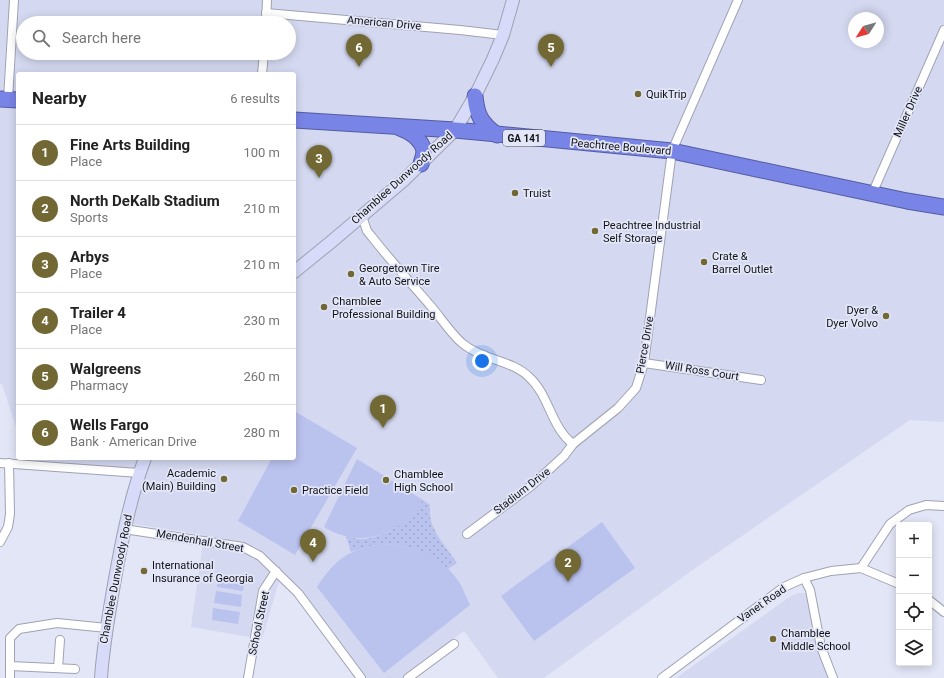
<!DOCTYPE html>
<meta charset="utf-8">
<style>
:root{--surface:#fff;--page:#f6f6f6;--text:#222;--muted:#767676;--line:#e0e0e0;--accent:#716834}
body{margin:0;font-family:Roboto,sans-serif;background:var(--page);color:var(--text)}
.controls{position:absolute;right:12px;bottom:12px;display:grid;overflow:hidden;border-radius:4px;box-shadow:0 2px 10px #0003}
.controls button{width:36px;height:36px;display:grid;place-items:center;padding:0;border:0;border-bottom:1px solid var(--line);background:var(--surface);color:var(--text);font:20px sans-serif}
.compass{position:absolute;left:848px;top:12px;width:36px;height:36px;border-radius:50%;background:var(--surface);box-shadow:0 2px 10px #0003;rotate:234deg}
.you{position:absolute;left:482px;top:361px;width:14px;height:14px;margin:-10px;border:3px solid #fff;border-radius:50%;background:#1a73e8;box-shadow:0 0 0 6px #1a73e833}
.badge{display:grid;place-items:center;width:26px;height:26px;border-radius:50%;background:var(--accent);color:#fff;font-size:13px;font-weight:700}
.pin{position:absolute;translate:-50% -33px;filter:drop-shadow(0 1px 2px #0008)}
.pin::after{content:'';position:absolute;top:21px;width:14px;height:12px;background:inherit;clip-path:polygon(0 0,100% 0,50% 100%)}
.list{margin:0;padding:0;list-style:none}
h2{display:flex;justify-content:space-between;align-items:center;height:52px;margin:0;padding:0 16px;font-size:17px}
h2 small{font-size:13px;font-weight:400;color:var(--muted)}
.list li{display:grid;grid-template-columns:26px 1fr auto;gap:12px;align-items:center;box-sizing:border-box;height:56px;padding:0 16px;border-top:1px solid var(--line)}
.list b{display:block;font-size:15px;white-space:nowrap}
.list p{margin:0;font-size:13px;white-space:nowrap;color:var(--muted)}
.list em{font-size:13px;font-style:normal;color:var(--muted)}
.icon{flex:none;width:22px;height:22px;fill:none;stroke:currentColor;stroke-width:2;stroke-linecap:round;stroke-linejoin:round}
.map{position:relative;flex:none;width:944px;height:678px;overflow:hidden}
.search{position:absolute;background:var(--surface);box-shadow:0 2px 10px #0003;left:16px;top:16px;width:280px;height:44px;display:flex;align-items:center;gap:10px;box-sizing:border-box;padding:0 14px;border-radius:22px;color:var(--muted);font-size:15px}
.panel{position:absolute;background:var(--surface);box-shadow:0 2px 10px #0003;left:16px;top:72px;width:280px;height:388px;border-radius:4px}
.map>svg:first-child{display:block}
.built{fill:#d4d9f1;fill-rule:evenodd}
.grass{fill:url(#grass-dots)}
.pitch{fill:#bac2ee}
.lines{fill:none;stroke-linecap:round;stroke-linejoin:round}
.street-casing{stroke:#9fa2b2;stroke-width:10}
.secondary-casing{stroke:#9fa2b2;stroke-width:14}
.highway-casing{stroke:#555c9f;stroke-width:17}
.street{stroke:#fff;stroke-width:8}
.secondary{stroke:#d7daf8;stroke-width:12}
.highway{stroke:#7984e7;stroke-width:15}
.poi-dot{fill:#716834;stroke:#e3e6f7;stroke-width:1.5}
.labels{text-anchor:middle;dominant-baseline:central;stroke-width:3.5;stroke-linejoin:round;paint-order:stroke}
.shield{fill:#e3e6f7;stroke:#51525c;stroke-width:1}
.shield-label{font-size:10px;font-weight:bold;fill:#121319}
.street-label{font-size:11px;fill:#121319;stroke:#e3e6f7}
.poi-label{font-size:11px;fill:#121319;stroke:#e3e6f7;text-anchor:start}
</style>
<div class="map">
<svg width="944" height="678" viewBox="0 0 944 678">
<defs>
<pattern id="grass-dots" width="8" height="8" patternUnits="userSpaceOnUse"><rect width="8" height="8" fill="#bac2ee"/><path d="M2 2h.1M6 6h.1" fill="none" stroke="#9fa6cc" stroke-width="1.8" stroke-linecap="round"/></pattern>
</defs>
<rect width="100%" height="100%" fill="#e3e6f7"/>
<g class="built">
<path d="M0,0h944v422l-34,-2 -216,149 -150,109h-46l-34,-47 -61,47h-45l-61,-81 -17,-16 -2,4 -16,54 -71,-12 13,-92 -71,-11 6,-31 9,-22 -13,1 -108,-12 -1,-2h268v-384h-276v359l-16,-49h-2zM854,18h24v24h-24zM23,23h266v30h-266z"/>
<polygon points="798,593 806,593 812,624 829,678 676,678 788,598"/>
</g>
<path class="grass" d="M423,500l7,5c-3,24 15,39 27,58l-9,6c-34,-26 -57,-31 -97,-17l-5,-16c5,1 11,3 16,3 24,-1 48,-19 61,-39z"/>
<g class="pitch">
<polygon points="296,412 357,448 295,555 238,521 272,458 294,458 294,417"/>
<path d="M357,459l66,41c-23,35 -62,50 -99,27z"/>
<polygon points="602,522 635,568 534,641 501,596"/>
<path d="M383,544c32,0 61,13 78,41 3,7 6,14 9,20l-86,68 -67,-86c19,-29 32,-38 66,-43z"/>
<polygon points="218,575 245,579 243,591 217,587"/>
<polygon points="216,591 242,595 241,607 214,603"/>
<polygon points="213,608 240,612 238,624 212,620"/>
</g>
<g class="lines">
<g class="street-casing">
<g id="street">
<polyline points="266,13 460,30 503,35"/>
<polyline points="266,23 267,0"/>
<polyline points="262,74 264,53"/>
<polyline points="8,99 14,0"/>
<polyline points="872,194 944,30"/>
<path d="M362,216l5,15 5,6c18,23 38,45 57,67 10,11 22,30 33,39 20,17 50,17 67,34 21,19 21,49 44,67"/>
<polyline points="644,363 761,380"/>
<polyline points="0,463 139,473"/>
<polyline points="124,529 243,547 260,556 298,593 361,678"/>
<polyline points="467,534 531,486 564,456 573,444 618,408 636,388 644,363 672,151 738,0"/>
<polyline points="0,542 8,527 10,514 9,463"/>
<polyline points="861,568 890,524 909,510 926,505 944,506"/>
<polyline points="804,578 810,590 821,647 833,678"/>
<polyline points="929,600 944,612"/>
<polyline points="10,666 75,669"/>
<polyline points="58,668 60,640"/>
<polyline points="10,678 10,638 19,629 57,623 107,628"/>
<polyline points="248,678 263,591 276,571"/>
<polyline points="408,678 454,644"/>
<polyline points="662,678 784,587 804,578 831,571 861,568 899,584"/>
</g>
</g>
<g class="secondary-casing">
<g id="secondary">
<polyline points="294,272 331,242 403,181 455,130 475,96 493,59 503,35 513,0"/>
<path d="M101,678c2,-30 7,-59 12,-88 8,-45 16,-89 32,-132"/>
</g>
</g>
<g class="highway-casing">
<g id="highway">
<path d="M475,96c2,20 6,27 22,39"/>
<polyline points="0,99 18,100"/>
<polyline points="294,120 455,130 672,151 907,201 944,207"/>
<path d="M400,128c10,3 22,12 24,23 0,4 -2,9 -3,13"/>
</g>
</g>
<use href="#street" class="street"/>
<use href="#secondary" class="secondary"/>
<use href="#highway" class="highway"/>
</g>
<g class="poi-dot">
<circle cx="638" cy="94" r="4"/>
<circle cx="515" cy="193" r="4"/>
<circle cx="595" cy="231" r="4"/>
<circle cx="704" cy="262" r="4"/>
<circle cx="351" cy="274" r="4"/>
<circle cx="324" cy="307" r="4"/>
<circle cx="886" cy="316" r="4"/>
<circle cx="224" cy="479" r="4"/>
<circle cx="386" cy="480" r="4"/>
<circle cx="294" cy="490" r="4"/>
<circle cx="144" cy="571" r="4"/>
<circle cx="773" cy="639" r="4"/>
</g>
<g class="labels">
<rect class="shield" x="503" y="130" width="42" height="16" rx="3"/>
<g class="shield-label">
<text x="524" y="138">GA 141</text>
</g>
<g class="street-label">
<text transform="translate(384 23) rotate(5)">American Drive</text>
<text transform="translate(908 112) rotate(-66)">Miller Drive</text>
<text transform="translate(621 147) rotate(5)">Peachtree Boulevard</text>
<text transform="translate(402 178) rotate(-42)">Chamblee Dunwoody Road</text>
<text transform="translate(645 345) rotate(-80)">Pierce Drive</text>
<text transform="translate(702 371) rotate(9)">Will Ross Court</text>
<text transform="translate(522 491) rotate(-38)">Stadium Drive</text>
<text transform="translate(200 541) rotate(10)">Mendenhall Street</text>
<text transform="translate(116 579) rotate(-79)">Chamblee Dunwoody Road</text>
<text transform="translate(762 604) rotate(-35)">Vanet Road</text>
<text transform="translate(259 623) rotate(-78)">School Street</text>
</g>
<g class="poi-label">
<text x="646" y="94">QuikTrip</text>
<text x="523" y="193">Truist</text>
<text x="603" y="225">Peachtree Industrial<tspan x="603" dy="13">Self Storage</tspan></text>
<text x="712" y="256">Crate &amp;<tspan x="712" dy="13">Barrel Outlet</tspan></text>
<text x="359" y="268">Georgetown Tire<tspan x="359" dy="13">&amp; Auto Service</tspan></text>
<text x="332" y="301">Chamblee<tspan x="332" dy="13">Professional Building</tspan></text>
<text x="878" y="310" text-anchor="end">Dyer &amp;<tspan x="878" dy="13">Dyer Volvo</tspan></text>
<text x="216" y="473" text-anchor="end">Academic<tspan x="216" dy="13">(Main) Building</tspan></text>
<text x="394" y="474">Chamblee<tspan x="394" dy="13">High School</tspan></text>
<text x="302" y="490">Practice Field</text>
<text x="152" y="565">International<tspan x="152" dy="13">Insurance of Georgia</tspan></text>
<text x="781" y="633">Chamblee<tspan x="781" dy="13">Middle School</tspan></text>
</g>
</g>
</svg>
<div class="controls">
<button>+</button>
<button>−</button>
<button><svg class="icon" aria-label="locate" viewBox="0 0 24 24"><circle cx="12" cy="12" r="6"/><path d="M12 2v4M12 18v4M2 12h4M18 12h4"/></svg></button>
<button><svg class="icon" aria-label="layers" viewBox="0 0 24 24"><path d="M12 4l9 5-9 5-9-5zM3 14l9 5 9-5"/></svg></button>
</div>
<svg class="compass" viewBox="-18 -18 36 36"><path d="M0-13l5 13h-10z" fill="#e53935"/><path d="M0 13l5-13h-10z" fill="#767676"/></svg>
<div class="you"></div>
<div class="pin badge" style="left:383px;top:428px">1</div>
<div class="pin badge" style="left:568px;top:582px">2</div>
<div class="pin badge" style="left:319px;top:178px">3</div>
<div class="pin badge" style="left:313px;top:562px">4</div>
<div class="pin badge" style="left:551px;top:67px">5</div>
<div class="pin badge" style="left:359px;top:67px">6</div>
<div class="search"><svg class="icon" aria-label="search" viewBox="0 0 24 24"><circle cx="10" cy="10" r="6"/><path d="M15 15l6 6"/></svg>Search here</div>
<section class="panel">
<h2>Nearby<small>6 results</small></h2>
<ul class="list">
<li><span class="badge">1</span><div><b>Fine Arts Building</b><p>Place</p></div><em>100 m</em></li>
<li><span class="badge">2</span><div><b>North DeKalb Stadium</b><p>Sports</p></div><em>210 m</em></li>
<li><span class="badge">3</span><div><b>Arbys</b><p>Place</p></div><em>210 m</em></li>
<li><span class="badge">4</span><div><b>Trailer 4</b><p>Place</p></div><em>230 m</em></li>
<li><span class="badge">5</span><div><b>Walgreens</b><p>Pharmacy</p></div><em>260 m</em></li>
<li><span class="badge">6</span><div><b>Wells Fargo</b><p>Bank · American Drive</p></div><em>280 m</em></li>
</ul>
</section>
</div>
